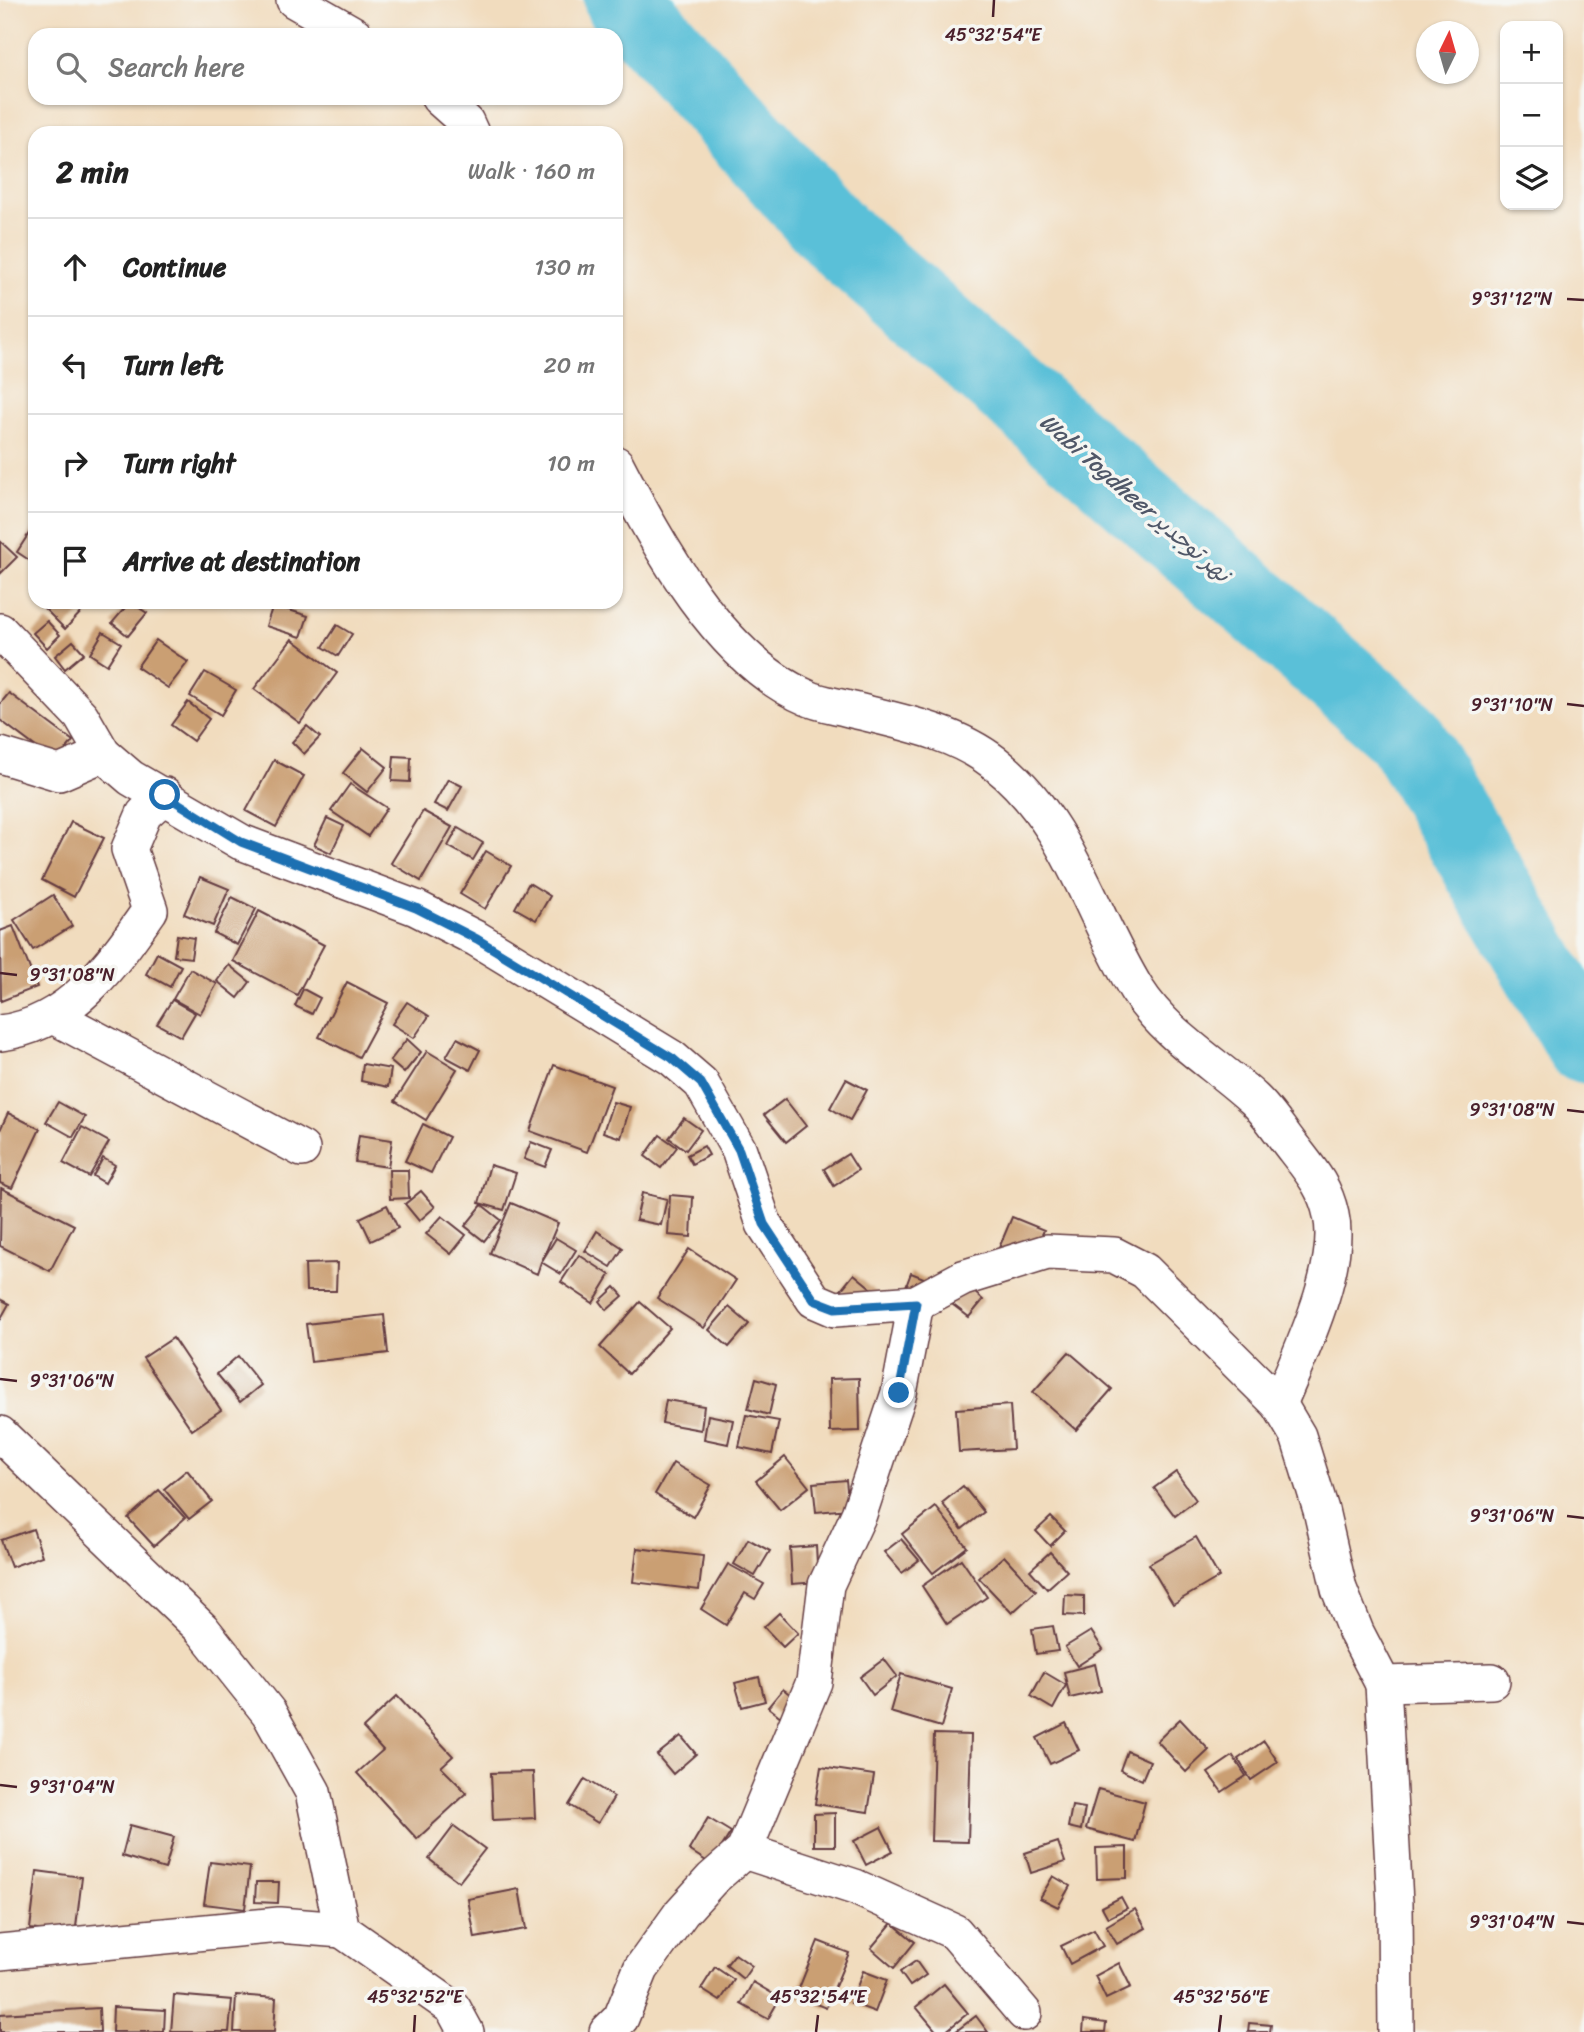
<!DOCTYPE html>
<meta charset="utf-8">
<style>
:root{--surface:#fff;--page:#f6f6f6;--text:#222;--muted:#767676;--line:#e0e0e0}
body{margin:0;font-family:Sriracha,"Playpen Sans Arabic",sans-serif;background:var(--page);color:var(--text)}
.controls{position:absolute;right:21px;top:21px;display:grid;overflow:hidden;border-radius:14px;box-shadow:0 2px 5px #0004}
.controls button{width:63px;height:63px;display:grid;place-items:center;padding:0;border:0;border-bottom:2px solid var(--line);background:var(--surface);color:var(--text);font:35px sans-serif}
.compass{position:absolute;left:1416px;top:21px;width:63px;height:63px;border-radius:50%;background:var(--surface);box-shadow:0 2px 5px #0004;rotate:5deg}
.stop{position:absolute;width:21px;height:21px;margin:-16px;border:5px solid #1f6fb2;border-radius:50%;background:#fff}
.stop.end{background:#1f6fb2;border-color:#fff;box-shadow:0 2px 7px #0008}
.list{margin:0;padding:0;list-style:none}
h2{display:flex;justify-content:space-between;align-items:center;height:91px;margin:0;padding:0 28px;font-size:30px}
h2 small{font-size:23px;font-weight:400;color:var(--muted)}
.list li{display:grid;grid-template-columns:46px 1fr auto;gap:21px;align-items:center;box-sizing:border-box;height:98px;padding:0 28px;border-top:2px solid var(--line)}
.list b{display:block;font-size:26px;white-space:nowrap}
.list em{font-size:23px;font-style:normal;color:var(--muted)}
.icon{flex:none;width:38px;height:38px;fill:none;stroke:currentColor;stroke-width:2;stroke-linecap:round;stroke-linejoin:round}
.map{position:relative;flex:none;width:1584px;height:2032px;overflow:hidden}
.search{position:absolute;background:var(--surface);box-shadow:0 2px 5px #0004;left:28px;top:28px;width:595px;height:77px;display:flex;align-items:center;gap:18px;box-sizing:border-box;padding:0 24px;border-radius:21px;color:var(--muted);font-size:26px}
.panel{position:absolute;background:var(--surface);box-shadow:0 2px 5px #0004;left:28px;top:126px;width:595px;height:483px;border-radius:21px}
.map>svg:first-child{display:block}
.lines{fill:none;stroke-linecap:round;stroke-linejoin:round}
.river{stroke:#5ac0d8;stroke-width:79}
.building{fill:#ca9f73}
.street-casing{stroke:#633b41;stroke-width:38}
.street{stroke:#fff;stroke-width:35}
.route{stroke:#1f6fb2;stroke-width:9}
.ticks{fill:none;stroke:#4a1f2b;stroke-width:2.5}
.labels{text-anchor:middle;dominant-baseline:central;stroke-width:7;stroke-linejoin:round;paint-order:stroke}
.water-label{font-size:23px;font-style:italic;fill:#505768;stroke:#f6f6f2}
.ticks-label{font-size:18px;text-anchor:middle;fill:#4a1f2b;stroke:#f6f6f2;stroke-width:7;stroke-linejoin:round;paint-order:stroke}
</style>
<div class="map">
<svg width="1584" height="2032" viewBox="0 0 1584 2032">
<rect width="100%" height="100%" fill="#f6f6f2"/>
<filter id="ink" filterUnits="userSpaceOnUse"><feTurbulence type="fractalNoise" baseFrequency=".0143" numOctaves="2"/><feDisplacementMap in="SourceGraphic" scale="14" xChannelSelector="R" yChannelSelector="G"/><feConvolveMatrix kernelMatrix="1 2 1 2 8 2 1 2 1" color-interpolation-filters="sRGB"/></filter>
<filter id="wash" filterUnits="userSpaceOnUse"><feTurbulence type="fractalNoise" baseFrequency=".00686" numOctaves="4" result="noise"/><feDisplacementMap in="SourceGraphic" scale="28" xChannelSelector="R" yChannelSelector="G"/><feGaussianBlur stdDeviation="1.57" result="paint"/><feColorMatrix in="noise" values="0 0 0 0 0 0 0 0 0 0 0 0 0 0 0 0 0 1.4 0 .05"/><feComposite in="paint" operator="in"/></filter>
<g filter="url(#wash)">
<rect width="100%" height="100%" fill="#f1dcbe"/>
<g class="lines">
<polyline class="river" points="623,0 837,237 1404,734 1584,1044"/>
</g>
<g id="blocks">
<g class="building">
<polygon points="33,527 35,529 35,564 17,552"/>
<polygon points="0,541 17,557 0,574"/>
<polygon points="42,602 81,602 86,607 65,629 40,604"/>
<polygon points="130,602 147,613 128,636 112,623"/>
<polygon points="273,605 308,616 301,637 266,626"/>
<polygon points="47,621 60,635 47,648 33,633"/>
<polygon points="337,625 352,634 338,656 323,647"/>
<polygon points="103,632 121,643 107,665 90,654"/>
<polygon points="292,639 337,673 300,723 254,689"/>
<polygon points="156,640 188,662 168,688 137,667"/>
<polygon points="73,641 84,653 65,669 55,656"/>
<polygon points="205,672 236,690 221,715 190,696"/>
<polygon points="9,693 73,741 56,762 0,720 0,704"/>
<polygon points="188,702 209,719 193,741 171,725"/>
<polygon points="307,726 320,737 304,754 292,742"/>
<polygon points="363,748 387,767 367,792 343,773"/>
<polygon points="394,756 411,757 410,782 392,781"/>
<polygon points="274,760 304,776 276,827 246,811"/>
<polygon points="448,779 462,786 448,811 434,804"/>
<polygon points="350,784 387,808 368,836 331,811"/>
<polygon points="423,811 452,827 421,881 391,863"/>
<polygon points="327,818 344,826 331,853 314,845"/>
<polygon points="71,822 104,838 74,897 42,880"/>
<polygon points="458,828 483,843 473,860 448,846"/>
<polygon points="486,851 511,866 485,909 460,894"/>
<polygon points="200,877 229,889 213,926 184,914"/>
<polygon points="529,883 550,896 536,920 515,908"/>
<polygon points="53,895 72,926 33,950 14,920"/>
<polygon points="232,897 256,909 237,945 214,933"/>
<polygon points="259,911 324,945 297,995 233,961"/>
<polygon points="13,926 37,987 1,1001 0,931"/>
<polygon points="177,935 194,938 191,958 174,956"/>
<polygon points="157,953 181,966 170,987 146,974"/>
<polygon points="229,965 250,982 238,998 217,981"/>
<polygon points="190,969 217,984 200,1014 173,999"/>
<polygon points="347,982 388,1003 359,1057 319,1037"/>
<polygon points="303,989 320,998 312,1014 295,1006"/>
<polygon points="172,1000 195,1013 181,1037 157,1024"/>
<polygon points="407,1002 429,1016 414,1038 392,1024"/>
<polygon points="457,1038 480,1050 470,1070 446,1057"/>
<polygon points="407,1039 421,1052 404,1073 390,1061"/>
<polygon points="427,1051 457,1069 426,1120 395,1101"/>
<polygon points="363,1064 391,1069 388,1087 361,1081"/>
<polygon points="554,1065 612,1086 587,1152 530,1131"/>
<polygon points="846,1079 867,1090 850,1120 830,1108"/>
<polygon points="785,1099 806,1126 786,1142 764,1115"/>
<polygon points="58,1102 85,1117 73,1137 46,1122"/>
<polygon points="613,1102 630,1107 621,1138 603,1132"/>
<polygon points="8,1113 40,1129 12,1188 0,1183 0,1130"/>
<polygon points="684,1118 701,1130 686,1150 669,1138"/>
<polygon points="423,1124 449,1137 431,1173 405,1161"/>
<polygon points="82,1127 109,1142 89,1177 63,1163"/>
<polygon points="359,1135 392,1140 388,1167 355,1162"/>
<polygon points="660,1135 677,1147 661,1168 645,1156"/>
<polygon points="531,1142 552,1150 545,1167 524,1159"/>
<polygon points="704,1146 709,1155 692,1164 687,1155"/>
<polygon points="848,1154 858,1170 834,1186 824,1169"/>
<polygon points="103,1158 115,1165 105,1183 93,1176"/>
<polygon points="490,1165 516,1173 504,1210 479,1203"/>
<polygon points="389,1170 408,1170 409,1198 390,1199"/>
<polygon points="1,1188 74,1225 50,1271 0,1246"/>
<polygon points="421,1191 435,1207 419,1221 405,1204"/>
<polygon points="642,1193 667,1199 661,1225 636,1220"/>
<polygon points="670,1195 693,1197 691,1237 668,1235"/>
<polygon points="511,1203 558,1223 542,1261 556,1238 576,1250 561,1274 541,1262 537,1274 490,1253"/>
<polygon points="387,1205 398,1228 371,1241 360,1218"/>
<polygon points="482,1205 501,1220 484,1241 465,1226"/>
<polygon points="442,1216 466,1235 451,1254 426,1234"/>
<polygon points="1012,1217 1044,1230 1031,1261 999,1248"/>
<polygon points="597,1231 623,1248 611,1267 585,1251"/>
<polygon points="689,1249 736,1280 704,1328 657,1298"/>
<polygon points="579,1255 610,1275 593,1303 561,1282"/>
<polygon points="337,1263 336,1291 306,1291 305,1264"/>
<polygon points="911,1273 929,1280 899,1305"/>
<polygon points="854,1274 883,1298 870,1314 841,1290"/>
<polygon points="963,1282 983,1300 969,1317 948,1301"/>
<polygon points="615,1287 623,1296 607,1310 600,1301"/>
<polygon points="0,1299 9,1304 0,1320"/>
<polygon points="640,1302 670,1328 629,1374 600,1347"/>
<polygon points="729,1307 749,1324 729,1347 709,1330"/>
<polygon points="384,1315 388,1353 311,1362 306,1324"/>
<polygon points="173,1338 221,1410 192,1430 143,1358"/>
<polygon points="1069,1352 1112,1389 1076,1430 1033,1392"/>
<polygon points="238,1356 261,1385 240,1402 217,1374"/>
<polygon points="756,1378 776,1384 769,1415 748,1409"/>
<polygon points="859,1378 860,1431 830,1432 829,1379"/>
<polygon points="666,1400 704,1406 701,1430 662,1423"/>
<polygon points="1010,1405 1013,1449 959,1452 956,1409"/>
<polygon points="708,1415 733,1420 728,1444 704,1439"/>
<polygon points="746,1415 779,1421 772,1454 739,1447"/>
<polygon points="785,1457 809,1487 780,1510 756,1481"/>
<polygon points="673,1463 711,1485 693,1517 655,1494"/>
<polygon points="187,1470 212,1501 189,1519 164,1489"/>
<polygon points="1176,1472 1196,1500 1175,1516 1154,1488"/>
<polygon points="846,1480 849,1509 816,1512 813,1483"/>
<polygon points="963,1486 984,1512 962,1529 942,1503"/>
<polygon points="159,1490 185,1518 154,1546 128,1518"/>
<polygon points="936,1507 967,1547 933,1573 902,1534"/>
<polygon points="1051,1517 1065,1531 1050,1546 1036,1531"/>
<polygon points="33,1529 42,1556 11,1567 1,1540"/>
<polygon points="1196,1537 1219,1577 1173,1604 1149,1564"/>
<polygon points="748,1539 770,1551 755,1576 734,1564"/>
<polygon points="901,1539 919,1560 902,1573 884,1552"/>
<polygon points="816,1546 818,1582 792,1584 790,1548"/>
<polygon points="637,1548 703,1556 699,1590 633,1582"/>
<polygon points="1050,1552 1067,1571 1047,1589 1030,1570"/>
<polygon points="1004,1556 1036,1591 1012,1613 979,1578"/>
<polygon points="961,1559 987,1597 947,1624 922,1586"/>
<polygon points="728,1564 764,1584 755,1599 745,1593 726,1625 701,1609"/>
<polygon points="1065,1595 1084,1596 1084,1616 1064,1615"/>
<polygon points="779,1613 798,1633 783,1647 764,1627"/>
<polygon points="1053,1626 1058,1651 1036,1654 1032,1629"/>
<polygon points="1091,1631 1103,1649 1077,1666 1065,1647"/>
<polygon points="884,1659 897,1676 873,1695 860,1677"/>
<polygon points="1095,1664 1101,1691 1070,1698 1064,1672"/>
<polygon points="1044,1672 1066,1685 1053,1709 1031,1696"/>
<polygon points="901,1674 952,1689 941,1727 890,1712"/>
<polygon points="759,1677 765,1701 742,1707 735,1683"/>
<polygon points="783,1689 800,1702 786,1721 768,1707"/>
<polygon points="397,1696 453,1756 441,1767 467,1793 417,1839 357,1773 383,1750 363,1728"/>
<polygon points="1180,1719 1209,1750 1186,1772 1157,1741"/>
<polygon points="1066,1723 1079,1750 1050,1764 1037,1738"/>
<polygon points="934,1734 971,1735 968,1842 931,1841"/>
<polygon points="681,1736 696,1754 673,1774 657,1755"/>
<polygon points="1264,1741 1278,1762 1251,1780 1238,1759"/>
<polygon points="1127,1751 1150,1761 1142,1780 1120,1770"/>
<polygon points="1233,1756 1246,1776 1222,1792 1208,1773"/>
<polygon points="821,1767 874,1775 868,1812 815,1804"/>
<polygon points="533,1772 535,1818 493,1820 491,1773"/>
<polygon points="585,1779 614,1797 598,1823 569,1805"/>
<polygon points="1098,1789 1145,1802 1135,1842 1086,1829"/>
<polygon points="1072,1806 1085,1808 1081,1830 1068,1827"/>
<polygon points="835,1813 835,1846 814,1846 814,1814"/>
<polygon points="708,1818 731,1832 711,1864 689,1850"/>
<polygon points="130,1825 174,1837 165,1869 122,1856"/>
<polygon points="454,1826 485,1849 459,1882 429,1859"/>
<polygon points="881,1827 893,1851 866,1865 854,1841"/>
<polygon points="1058,1842 1065,1862 1031,1873 1025,1853"/>
<polygon points="1127,1847 1127,1878 1097,1879 1096,1848"/>
<polygon points="210,1862 250,1867 245,1909 204,1904"/>
<polygon points="37,1871 82,1877 75,1935 30,1929"/>
<polygon points="1053,1876 1070,1886 1058,1907 1040,1898"/>
<polygon points="256,1882 279,1882 278,1903 255,1902"/>
<polygon points="519,1889 526,1929 475,1938 468,1899"/>
<polygon points="1121,1897 1127,1908 1108,1918 1102,1907"/>
<polygon points="1135,1909 1146,1928 1117,1944 1106,1926"/>
<polygon points="892,1923 915,1942 894,1968 871,1948"/>
<polygon points="1094,1930 1103,1946 1070,1964 1061,1946"/>
<polygon points="818,1941 849,1953 826,2008 796,1996"/>
<polygon points="735,1954 752,1966 743,1979 726,1965"/>
<polygon points="916,1961 926,1975 910,1986 900,1972"/>
<polygon points="1119,1963 1131,1987 1106,1999 1095,1976"/>
<polygon points="715,1967 734,1980 720,2001 701,1989"/>
<polygon points="863,1971 887,1980 875,2012 851,2003"/>
<polygon points="753,1982 780,1998 768,2019 741,2004"/>
<polygon points="944,1984 968,2013 945,2032 937,2032 916,2007"/>
<polygon points="174,1995 232,2000 229,2032 171,2032"/>
<polygon points="236,1995 276,1998 274,2032 234,2032"/>
<polygon points="113,2007 165,2010 164,2032 112,2032"/>
<polygon points="99,2008 100,2032 0,2032 0,2014"/>
<polygon points="976,2016 988,2032 955,2032"/>
<polygon points="1084,2020 1106,2023 1105,2032 1083,2032"/>
<polygon points="1249,2023 1271,2025 1270,2032 1248,2032"/>
</g>
</g>
</g>
<g filter="url(#ink)">
<use href="#blocks" fill-opacity="0" stroke="#633b41" stroke-width="2"/>
<g class="lines">
<g class="street-casing">
<g id="street">
<polyline points="294,0 355,35"/>
<polyline points="439,98 466,122 471,133"/>
<path d="M616,464c42,81 104,197 192,234 11,5 25,7 37,10 51,13 108,22 150,55 74,58 95,151 142,227 29,46 78,73 117,109 15,14 27,34 40,50 17,22 31,38 37,66 12,51 -32,141 -52,189"/>
<polyline points="0,631 81,716 103,754 131,778 241,842 416,908 477,939 672,1058 701,1083 739,1150 764,1224 814,1300 835,1309 916,1303 963,1278 1047,1252 1114,1255 1145,1271 1279,1404 1298,1436 1321,1510 1339,1589 1356,1632 1383,1684 1492,1681"/>
<polyline points="0,755 59,773 103,754"/>
<polyline points="53,1016 302,1149"/>
<path d="M0,1033c70,-8 113,-70 150,-123l-21,-61 15,-35 21,-19"/>
<polyline points="0,1434 202,1629 269,1713 313,1792 342,1930 453,2008 466,2032"/>
<polyline points="1383,1684 1395,1903 1396,2032"/>
<polyline points="744,1851 855,1887 955,1932 1024,2013"/>
<polyline points="0,1952 279,1925 342,1930"/>
<polyline points="607,2032 621,2018 641,1969 682,1912 712,1879 744,1851 814,1682 826,1585 859,1514 899,1393 916,1303"/>
</g>
</g>
<use href="#street" class="street"/>
</g>
</g>
<g class="lines" filter="url(#ink)">
<polyline class="route" points="165,795 241,842 416,908 477,939 672,1058 701,1083 739,1150 764,1224 814,1300 835,1308 916,1303 899,1393"/>
</g>
<path class="ticks" d="M993,17l1,-17M1567,299l17,1M1567,704l17,2M0,973l17,2M1567,1110l17,2M0,1379l17,2M1567,1516l17,2M0,1785l17,2M1567,1922l17,2M414,2032l1,-17M816,2032l2,-17M1219,2032l2,-17"/>
<g class="labels">
<g class="water-label">
<text transform="translate(1135 498) rotate(41)">Wabi Togdheer نهر توجدير</text>
</g>
</g>
<g class="ticks-label">
<text x="993" y="41">45°32'54"E</text>
<text x="1512" y="305">9°31'12"N</text>
<text x="1512" y="711">9°31'10"N</text>
<text x="72" y="981">9°31'08"N</text>
<text x="1512" y="1116">9°31'08"N</text>
<text x="72" y="1387">9°31'06"N</text>
<text x="1512" y="1522">9°31'06"N</text>
<text x="72" y="1793">9°31'04"N</text>
<text x="1512" y="1928">9°31'04"N</text>
<text x="415" y="2003">45°32'52"E</text>
<text x="818" y="2003">45°32'54"E</text>
<text x="1221" y="2003">45°32'56"E</text>
</g>
</svg>
<div class="controls">
<button>+</button>
<button>−</button>
<button><svg class="icon" aria-label="layers" viewBox="0 0 24 24"><path d="M12 4l9 5-9 5-9-5zM3 14l9 5 9-5"/></svg></button>
</div>
<svg class="compass" viewBox="-18 -18 36 36"><path d="M0-13l5 13h-10z" fill="#e53935"/><path d="M0 13l5-13h-10z" fill="#767676"/></svg>
<div class="stop" style="left:165px;top:795px"></div>
<div class="stop end" style="left:899px;top:1393px"></div>
<div class="search"><svg class="icon" aria-label="search" viewBox="0 0 24 24"><circle cx="10" cy="10" r="6"/><path d="M15 15l6 6"/></svg>Search here</div>
<section class="panel">
<h2>2 min<small>Walk · 160 m</small></h2>
<ul class="list">
<li><svg class="icon" aria-label="ahead" viewBox="0 0 24 24"><path d="M12 20V5M6 11l6-6 6 6"/></svg><div><b>Continue</b></div><em>130 m</em></li>
<li><svg class="icon" aria-label="left" viewBox="0 0 24 24"><path d="M17 20v-9H6M10 6l-5 5 5 5"/></svg><div><b>Turn left</b></div><em>20 m</em></li>
<li><svg class="icon" aria-label="right" viewBox="0 0 24 24"><path d="M7 20v-9h11M14 6l5 5-5 5"/></svg><div><b>Turn right</b></div><em>10 m</em></li>
<li><svg class="icon" aria-label="arrive" viewBox="0 0 24 24"><path d="M6 21V4h12l-3 4 3 4H6"/></svg><div><b>Arrive at destination</b></div></li>
</ul>
</section>
</div>
